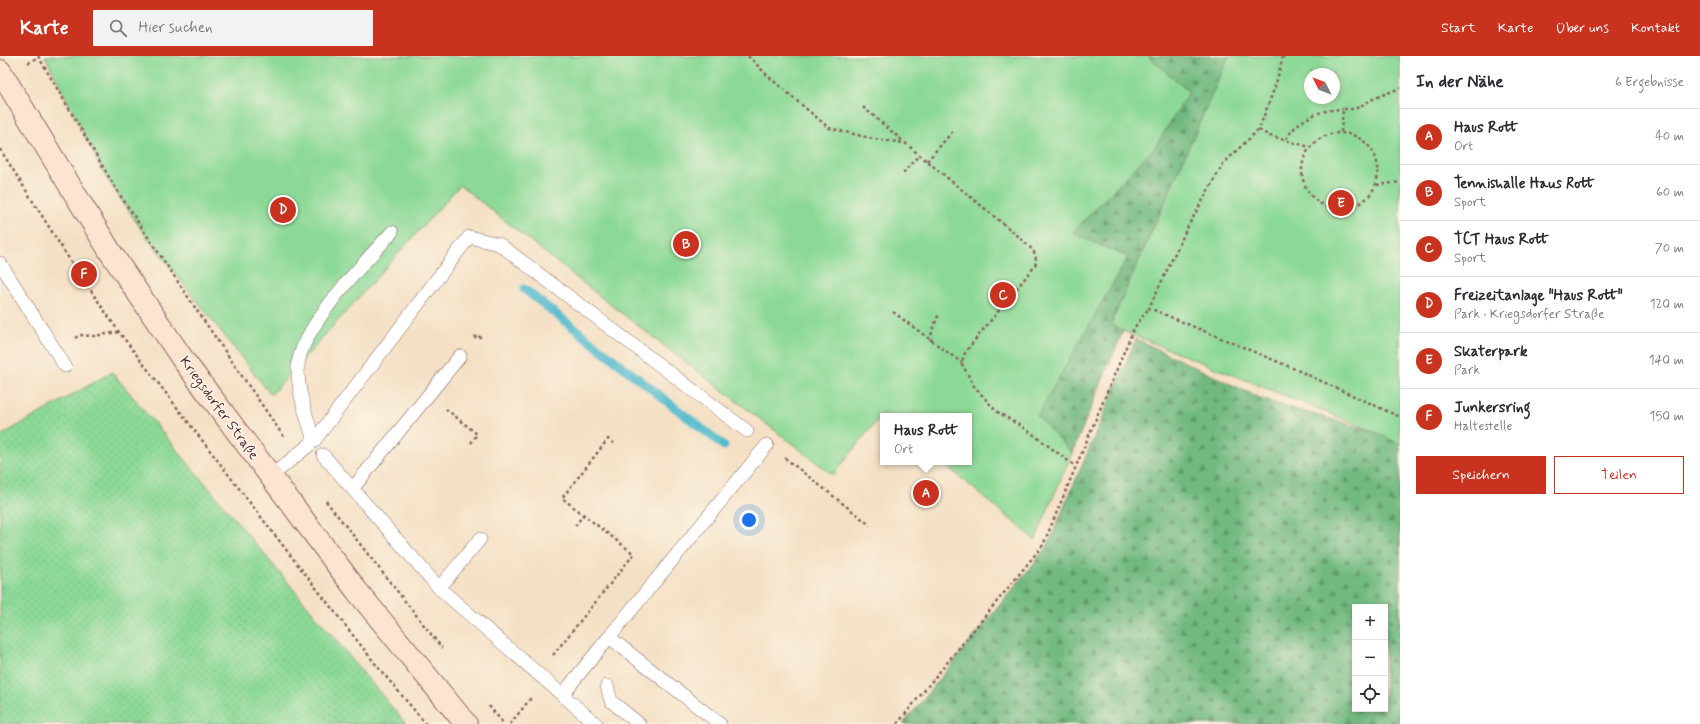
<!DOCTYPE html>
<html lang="de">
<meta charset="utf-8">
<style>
:root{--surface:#fff;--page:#f2f2f3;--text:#2b2b33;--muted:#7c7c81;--line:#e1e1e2;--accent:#c8321e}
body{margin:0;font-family:Mynerve,sans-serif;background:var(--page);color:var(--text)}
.controls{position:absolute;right:12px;bottom:12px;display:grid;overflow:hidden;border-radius:0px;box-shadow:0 2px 6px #0003}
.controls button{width:36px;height:36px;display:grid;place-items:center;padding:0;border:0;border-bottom:1px solid var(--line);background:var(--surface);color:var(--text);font:20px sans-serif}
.compass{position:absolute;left:1304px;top:12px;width:36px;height:36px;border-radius:50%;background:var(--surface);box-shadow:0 2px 6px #0003;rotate:312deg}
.you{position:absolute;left:749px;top:464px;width:14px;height:14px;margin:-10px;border:3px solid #fff;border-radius:50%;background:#1a73e8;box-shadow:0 0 0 6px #1a73e833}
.badge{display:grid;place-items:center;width:26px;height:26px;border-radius:50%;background:var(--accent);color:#fff;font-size:13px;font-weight:700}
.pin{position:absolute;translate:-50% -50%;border:2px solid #fff;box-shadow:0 1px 4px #0006}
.popup{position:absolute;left:880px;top:357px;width:92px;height:52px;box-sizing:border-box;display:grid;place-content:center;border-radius:0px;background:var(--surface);filter:drop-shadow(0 1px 3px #0005);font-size:13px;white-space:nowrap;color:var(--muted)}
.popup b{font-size:15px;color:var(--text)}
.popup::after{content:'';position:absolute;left:50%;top:100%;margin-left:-8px;border:8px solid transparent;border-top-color:var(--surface)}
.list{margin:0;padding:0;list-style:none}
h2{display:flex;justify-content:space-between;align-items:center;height:52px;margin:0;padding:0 16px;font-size:17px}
h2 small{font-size:13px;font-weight:400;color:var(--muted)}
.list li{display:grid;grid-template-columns:26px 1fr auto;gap:12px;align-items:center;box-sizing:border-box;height:56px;padding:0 16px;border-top:1px solid var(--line)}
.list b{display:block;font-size:15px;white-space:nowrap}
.list p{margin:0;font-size:13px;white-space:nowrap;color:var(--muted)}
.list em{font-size:13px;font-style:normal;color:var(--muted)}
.actions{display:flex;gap:8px;padding:12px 16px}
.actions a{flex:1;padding:9px 0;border:1px solid var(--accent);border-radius:0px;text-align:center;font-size:14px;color:var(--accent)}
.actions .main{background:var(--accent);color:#fff}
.icon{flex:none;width:22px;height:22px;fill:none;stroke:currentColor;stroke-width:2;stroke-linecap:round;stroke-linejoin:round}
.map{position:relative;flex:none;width:1400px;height:668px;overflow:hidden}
header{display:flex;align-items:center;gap:24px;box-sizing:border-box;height:56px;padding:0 20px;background:var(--accent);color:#fff}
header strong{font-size:19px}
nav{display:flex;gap:22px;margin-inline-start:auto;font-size:14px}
.search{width:280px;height:36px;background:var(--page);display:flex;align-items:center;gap:10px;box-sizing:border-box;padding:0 14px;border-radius:0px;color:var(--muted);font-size:15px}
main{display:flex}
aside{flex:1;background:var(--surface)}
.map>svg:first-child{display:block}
.grass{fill:url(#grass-dots);stroke:#6b7c61}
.forest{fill:url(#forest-firs);stroke:#5e6c56;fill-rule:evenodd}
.park{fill:#8cd997;stroke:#6b7c61;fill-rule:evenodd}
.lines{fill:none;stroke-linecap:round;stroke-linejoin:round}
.stream{stroke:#52bbce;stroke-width:9}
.service-casing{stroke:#866361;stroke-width:14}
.secondary-casing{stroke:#866361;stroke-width:24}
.path{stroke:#866361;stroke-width:2.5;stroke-dasharray:3 3;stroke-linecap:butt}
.service{stroke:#fff;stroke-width:13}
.secondary{stroke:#fde4d1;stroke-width:22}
.labels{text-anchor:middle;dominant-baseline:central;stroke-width:3.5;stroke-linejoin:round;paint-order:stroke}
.street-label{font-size:14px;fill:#4a1f2b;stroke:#fcf5e5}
</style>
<header>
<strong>Karte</strong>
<div class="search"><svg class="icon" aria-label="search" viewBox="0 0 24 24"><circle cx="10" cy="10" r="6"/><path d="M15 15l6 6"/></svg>Hier suchen</div>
<nav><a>Start</a><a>Karte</a><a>Über uns</a><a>Kontakt</a></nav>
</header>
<main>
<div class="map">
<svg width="1400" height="668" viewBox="0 0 1400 668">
<defs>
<pattern id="grass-dots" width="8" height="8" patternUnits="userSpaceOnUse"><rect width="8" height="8" fill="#8cd997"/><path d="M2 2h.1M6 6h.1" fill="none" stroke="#7aba82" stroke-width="1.8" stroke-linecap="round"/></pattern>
<pattern id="forest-firs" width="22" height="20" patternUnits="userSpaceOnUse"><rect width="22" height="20" fill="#71b980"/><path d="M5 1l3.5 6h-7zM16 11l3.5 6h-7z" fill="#5f9669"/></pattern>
</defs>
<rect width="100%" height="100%" fill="#fcf5e5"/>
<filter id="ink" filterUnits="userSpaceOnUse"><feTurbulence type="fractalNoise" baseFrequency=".025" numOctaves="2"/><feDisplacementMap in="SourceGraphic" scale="8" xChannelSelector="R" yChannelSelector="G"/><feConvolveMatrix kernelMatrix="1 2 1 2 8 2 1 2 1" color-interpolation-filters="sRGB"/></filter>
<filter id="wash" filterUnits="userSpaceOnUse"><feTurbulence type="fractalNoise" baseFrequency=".012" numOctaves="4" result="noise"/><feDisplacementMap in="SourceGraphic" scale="16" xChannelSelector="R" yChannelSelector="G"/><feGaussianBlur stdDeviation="0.9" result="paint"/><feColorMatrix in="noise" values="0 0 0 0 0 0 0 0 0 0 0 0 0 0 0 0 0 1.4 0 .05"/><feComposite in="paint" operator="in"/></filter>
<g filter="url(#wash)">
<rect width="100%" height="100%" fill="#f4e0c4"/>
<polygon class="grass" points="112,316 406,668 0,668 0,380"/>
<g class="forest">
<polygon points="1148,0 1229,0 1111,267 1123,275 1072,397 1037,360 1128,201 1072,177 1155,91 1189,36"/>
<path d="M1136,283l128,61 109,31 27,13v280h-497l144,-177zM1355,551h30v102h-30z"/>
</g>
<g class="park">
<polygon points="45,0 1148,0 1189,36 1155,91 1072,177 1128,201 1037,360 1072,397 1035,484 942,406 969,406 969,360 887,360 883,357 833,419 607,246 460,129 271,339 145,179 104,118"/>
<path d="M1229,0h171v388l-27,-13 -250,-100 -12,-7zM1310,18h24v24h-24z"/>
</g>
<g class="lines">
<polyline class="stream" points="524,233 724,390"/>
</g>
</g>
<g filter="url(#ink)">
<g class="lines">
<g class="service-casing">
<g id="service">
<polyline points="0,207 65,310"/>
<path d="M314,385c-7,-24 -17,-50 -16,-75 2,-38 68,-105 94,-134"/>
<polyline points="323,399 439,532 596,668"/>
<polyline points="270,421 314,385 469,181 499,188 747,375"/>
<polyline points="353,432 460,300"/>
<polyline points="439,532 480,483"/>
<polyline points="607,630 611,645 639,668"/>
<polyline points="562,639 609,581"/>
<polyline points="720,668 609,581 767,389"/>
</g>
</g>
<g class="secondary-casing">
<polyline id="secondary" points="0,15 111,197 184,305 357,535 466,668"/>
</g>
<g class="path">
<polyline points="38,0 116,133 198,256 284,381"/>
<path d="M748,0l21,21 60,51 45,11 31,4 113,93c10,11 21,14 17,30l-69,85 -3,6 -1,7 12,22 22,25 34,21 45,34"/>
<polyline points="1283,0 1276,28 1259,73 1223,108 1186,174 1149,252 1295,313 1400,361"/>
<polyline points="28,7 38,1"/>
<polyline points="863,51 904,86"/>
<polyline points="1259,74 1270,80 1310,91"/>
<polyline points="1341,76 1343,53 1355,53 1375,42 1400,32"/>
<circle cx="1340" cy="115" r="38"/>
<path d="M1286,83c13,-21 33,-29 57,-30"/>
<polyline points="0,93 66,198 119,276 284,491 377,610 426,668"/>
<polyline points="927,105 953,75"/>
<polyline points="903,117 919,99"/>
<polyline points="1377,129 1400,126"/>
<polyline points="893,256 962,307"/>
<polyline points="75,282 80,279 94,280 119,276"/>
<polyline points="474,282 477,279 481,282"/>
<polyline points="931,285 932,274 939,258"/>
<polyline points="446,353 477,378 471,387"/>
<polyline points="785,402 870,469"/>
<polyline points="326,445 442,592"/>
<polyline points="575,470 584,458"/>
<polyline points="553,599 634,498 562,442 608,383 616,389"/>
<polyline points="489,650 504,668"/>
<polyline points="510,668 531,642"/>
<polyline points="897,668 1043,489 1134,272 1149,252"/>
</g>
<use href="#service" class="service"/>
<use href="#secondary" class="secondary"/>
</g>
</g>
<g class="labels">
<g class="street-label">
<text transform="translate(219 352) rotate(54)">Kriegsdorfer Straße</text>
</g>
</g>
</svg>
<div class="controls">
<button>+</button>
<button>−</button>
<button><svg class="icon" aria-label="locate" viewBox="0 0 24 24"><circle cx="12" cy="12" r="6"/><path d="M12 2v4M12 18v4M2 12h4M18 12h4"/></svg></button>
</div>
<svg class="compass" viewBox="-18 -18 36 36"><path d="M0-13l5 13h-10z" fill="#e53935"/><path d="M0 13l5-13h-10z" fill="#7c7c81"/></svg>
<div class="you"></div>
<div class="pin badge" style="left:926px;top:437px">A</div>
<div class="popup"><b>Haus Rott</b>Ort</div>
<div class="pin badge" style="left:686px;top:188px">B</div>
<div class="pin badge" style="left:1003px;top:239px">C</div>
<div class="pin badge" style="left:283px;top:154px">D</div>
<div class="pin badge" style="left:1341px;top:147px">E</div>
<div class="pin badge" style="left:84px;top:218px">F</div>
</div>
<aside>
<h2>In der Nähe<small>6 Ergebnisse</small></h2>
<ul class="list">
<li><span class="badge">A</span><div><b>Haus Rott</b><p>Ort</p></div><em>40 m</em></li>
<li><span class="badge">B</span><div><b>Tennishalle Haus Rott</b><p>Sport</p></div><em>60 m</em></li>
<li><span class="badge">C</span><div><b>TCT Haus Rott</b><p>Sport</p></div><em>70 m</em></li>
<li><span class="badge">D</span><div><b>Freizeitanlage &quot;Haus Rott&quot;</b><p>Park · Kriegsdorfer Straße</p></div><em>120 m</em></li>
<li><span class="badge">E</span><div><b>Skaterpark</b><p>Park</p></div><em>140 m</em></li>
<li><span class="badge">F</span><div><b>Junkersring</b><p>Haltestelle</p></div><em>150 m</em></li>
</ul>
<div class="actions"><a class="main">Speichern</a><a>Teilen</a></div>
</aside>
</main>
